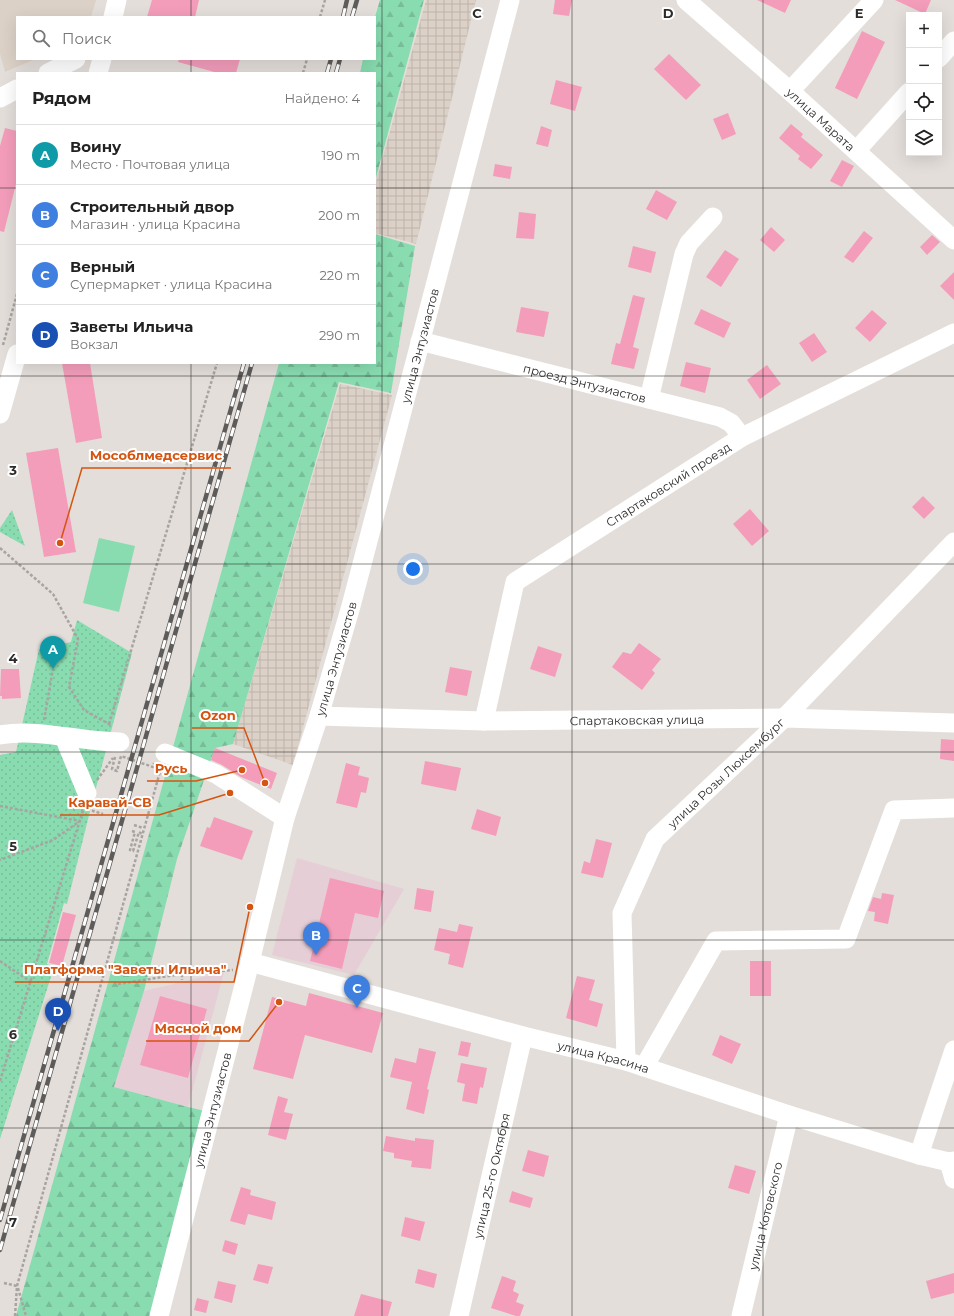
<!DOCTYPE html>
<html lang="ru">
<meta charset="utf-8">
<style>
:root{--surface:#fff;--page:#f6f6f6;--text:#222;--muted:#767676;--line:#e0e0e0;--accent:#8f4725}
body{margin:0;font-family:Montserrat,sans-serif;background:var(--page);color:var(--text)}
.controls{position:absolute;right:12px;top:12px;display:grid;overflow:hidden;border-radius:0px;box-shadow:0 4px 16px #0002}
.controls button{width:36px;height:36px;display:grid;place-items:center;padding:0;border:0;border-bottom:1px solid var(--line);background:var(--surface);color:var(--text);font:20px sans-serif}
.you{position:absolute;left:413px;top:569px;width:14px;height:14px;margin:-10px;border:3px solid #fff;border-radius:50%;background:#1a73e8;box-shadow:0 0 0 6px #1a73e833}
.badge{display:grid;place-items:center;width:26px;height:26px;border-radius:50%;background:var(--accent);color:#fff;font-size:13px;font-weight:700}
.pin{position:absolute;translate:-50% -33px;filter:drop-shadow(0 1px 2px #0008)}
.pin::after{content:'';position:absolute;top:21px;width:14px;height:12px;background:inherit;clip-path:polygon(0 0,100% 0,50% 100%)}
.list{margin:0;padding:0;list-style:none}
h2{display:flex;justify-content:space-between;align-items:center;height:52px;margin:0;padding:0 16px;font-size:17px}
h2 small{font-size:13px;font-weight:400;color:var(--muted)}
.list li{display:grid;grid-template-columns:26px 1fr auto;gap:12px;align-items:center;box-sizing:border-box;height:60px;padding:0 16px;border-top:1px solid var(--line)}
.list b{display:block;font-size:15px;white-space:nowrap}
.list p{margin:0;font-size:13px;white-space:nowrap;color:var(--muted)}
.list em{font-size:13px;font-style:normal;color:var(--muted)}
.icon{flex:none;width:22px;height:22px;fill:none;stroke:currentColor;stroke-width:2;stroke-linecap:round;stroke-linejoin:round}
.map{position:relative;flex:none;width:954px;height:1316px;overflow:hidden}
.search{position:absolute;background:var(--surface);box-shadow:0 4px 16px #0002;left:16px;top:16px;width:360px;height:44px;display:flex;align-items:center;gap:10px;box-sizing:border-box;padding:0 14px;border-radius:0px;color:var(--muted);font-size:15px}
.panel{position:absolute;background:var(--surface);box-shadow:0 4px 16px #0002;left:16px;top:72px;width:360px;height:292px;border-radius:0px}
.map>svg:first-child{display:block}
.commercial{fill:#e6ced6}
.industrial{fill:url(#industrial-grid)}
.built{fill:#dcd1c7}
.grass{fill:#88dcb0}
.forest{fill:url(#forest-firs)}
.park{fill:url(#park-dots)}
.building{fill:#f39dbb}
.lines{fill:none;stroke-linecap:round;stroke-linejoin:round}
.path{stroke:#a8a4a1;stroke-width:2.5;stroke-dasharray:3 2;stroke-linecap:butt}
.minor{stroke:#fff;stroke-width:19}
.rail-casing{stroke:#5e5c5a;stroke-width:4.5}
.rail{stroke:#fff;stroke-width:3;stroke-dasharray:9;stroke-linecap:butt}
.grid{fill:none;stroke:#2d2b2a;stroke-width:1;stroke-opacity:0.55}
.labels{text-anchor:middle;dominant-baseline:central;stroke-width:4;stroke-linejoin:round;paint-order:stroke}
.street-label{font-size:12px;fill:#2d2b2a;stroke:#fff}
.grid-label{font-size:13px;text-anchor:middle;font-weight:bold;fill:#2d2b2a;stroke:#fff;stroke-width:4;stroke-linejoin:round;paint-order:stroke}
.leader{fill:none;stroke:#d5540f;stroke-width:1.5}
.callout-dot{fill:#d5540f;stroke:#fff;stroke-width:1.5}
.callout-label{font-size:13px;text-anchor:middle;font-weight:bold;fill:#d5540f;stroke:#fff;stroke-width:4;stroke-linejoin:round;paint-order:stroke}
</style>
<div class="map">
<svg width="954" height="1316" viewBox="0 0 954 1316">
<defs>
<pattern id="industrial-grid" width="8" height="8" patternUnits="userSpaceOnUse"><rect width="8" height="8" fill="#dcd1c7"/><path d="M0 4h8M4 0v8" fill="none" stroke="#bdb4ab"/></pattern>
<pattern id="forest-firs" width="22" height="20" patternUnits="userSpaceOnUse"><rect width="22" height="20" fill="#88dcb0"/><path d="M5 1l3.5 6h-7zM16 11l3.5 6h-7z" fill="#76bd98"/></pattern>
<pattern id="park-dots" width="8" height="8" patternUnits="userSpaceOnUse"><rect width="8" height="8" fill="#88dcb0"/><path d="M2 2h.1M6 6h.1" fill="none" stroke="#76bd98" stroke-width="1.8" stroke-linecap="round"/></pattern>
</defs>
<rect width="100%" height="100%" fill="#e3deda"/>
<g class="commercial">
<polygon points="297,858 404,889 354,975 272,955"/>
<polygon points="224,972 188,1107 114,1087 144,991"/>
</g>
<g class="industrial">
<polygon points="426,0 476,0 416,244 375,233 375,186"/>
<polygon points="340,384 392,395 293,765 233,744"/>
</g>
<polygon class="built" points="0,0 96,0 91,17 17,17 17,59 35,59 5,72 0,54"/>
<polygon class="grass" points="99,538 135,546 119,612 83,603"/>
<g class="forest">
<polygon points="380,0 424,0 375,181 375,73 360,73 363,59 375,59 375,17"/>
<polygon points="375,234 415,246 391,393 339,382 233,744 215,748 177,859 144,991 114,1087 188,1107 205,1111 152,1316 16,1316 279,363 375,363"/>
</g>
<g class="park">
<polygon points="12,510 25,546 0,532 0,528"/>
<polygon points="77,620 132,653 93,799 67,904 64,903 47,964 54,967 0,1139 0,755 16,752 39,649 71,642"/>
</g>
<g class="building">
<polygon points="152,0 199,0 195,17 147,17"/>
<polygon points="555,0 572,0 569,16 553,14"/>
<polygon points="757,0 791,0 785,13"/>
<polygon points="895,0 931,0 925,14"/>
<polygon points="862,31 885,42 857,99 835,88"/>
<polygon points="669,54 701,85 686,100 654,69"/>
<polygon points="179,59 240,59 236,73 218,73 178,62"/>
<polygon points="556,80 582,87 575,111 550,104"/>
<polygon points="728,113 736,134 722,140 713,119"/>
<polygon points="791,124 803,134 801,137 823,155 811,169 798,159 800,156 779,138"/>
<polygon points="541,126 552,130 548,147 536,144"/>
<polygon points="5,128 17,131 17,180 4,232 0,231 0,146"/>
<polygon points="842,160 854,166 842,187 830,181"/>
<polygon points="495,164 512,167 510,179 493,176"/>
<polygon points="656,190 677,202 667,220 646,209"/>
<polygon points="519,212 536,214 534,239 516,238"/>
<polygon points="771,227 785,240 774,252 760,240"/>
<polygon points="864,231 873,238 853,263 844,257"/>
<polygon points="932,235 940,242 927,255 920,247"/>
<polygon points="633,246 656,252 651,273 628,267"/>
<polygon points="725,250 739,259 721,287 706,277"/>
<polygon points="954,272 954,300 940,286"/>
<polygon points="633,295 645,298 633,347 639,349 634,369 611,364 616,343 620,344"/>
<polygon points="521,307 549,312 544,337 516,332"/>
<polygon points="701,309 731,323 724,338 694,324"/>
<polygon points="872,310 887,323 870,342 855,328"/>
<polygon points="814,333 827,352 812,362 799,343"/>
<polygon points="686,362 711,368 705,393 680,386"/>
<polygon points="62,363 90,363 102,438 76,443"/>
<polygon points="767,365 781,384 760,399 747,380"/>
<polygon points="58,448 76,552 44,557 26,453"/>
<polygon points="923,496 935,508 924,519 912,507"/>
<polygon points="750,509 769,531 752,546 733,524"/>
<polygon points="639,643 661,659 652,670 655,673 642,690 612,667 623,652 631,654"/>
<polygon points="538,646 562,654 555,677 530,669"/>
<polygon points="450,667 472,671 467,696 445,692"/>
<polygon points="1,669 19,669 21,698 2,699 2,696 0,696"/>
<polygon points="941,739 954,740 954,761 940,759"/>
<polygon points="215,748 277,773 271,789 241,777 222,765 211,760"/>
<polygon points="425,761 461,768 456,791 421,784"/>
<polygon points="346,763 360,767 358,775 369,778 366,793 361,792 357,808 336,803"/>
<polygon points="477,809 501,817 496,836 471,829"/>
<polygon points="214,817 253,831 242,860 200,846 207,827 210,828"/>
<polygon points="596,839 612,843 603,878 581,873 584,861 590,863"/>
<polygon points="330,878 384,891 378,918 355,913 342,969 310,961"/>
<polygon points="417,888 434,891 431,912 414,909"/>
<polygon points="882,893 894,895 888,924 874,921 875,912 868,911 873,897 881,899"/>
<polygon points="63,912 76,915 62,966 49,963"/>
<polygon points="459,924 473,927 463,968 448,964 450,954 434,950 439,928 457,932"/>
<rect x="750" y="961" width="21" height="35"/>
<polygon points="577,976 595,980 589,1000 603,1004 597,1027 566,1018"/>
<polygon points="309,993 383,1013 372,1053 305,1035 293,1079 253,1069 272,997 306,1006"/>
<polygon points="160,996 207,1009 188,1078 140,1065"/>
<polygon points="720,1035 741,1044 732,1064 712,1055"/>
<polygon points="461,1041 471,1043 468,1057 458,1055"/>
<polygon points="419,1048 436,1052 427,1089 429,1090 424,1114 406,1109 412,1082 390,1077 395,1058 416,1063"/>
<polygon points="461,1063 487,1068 483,1088 480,1087 477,1104 462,1101 465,1084 457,1082"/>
<polygon points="278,1096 288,1099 284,1112 293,1114 286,1140 268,1135"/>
<polygon points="386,1136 415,1141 415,1138 434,1140 431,1169 411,1167 412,1161 394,1158 394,1153 383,1151"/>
<polygon points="528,1150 549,1156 544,1177 522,1171"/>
<polygon points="735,1165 756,1171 749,1194 728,1188"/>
<polygon points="241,1187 251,1190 250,1195 276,1202 272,1220 248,1214 245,1225 230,1221"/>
<polygon points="512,1191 533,1198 530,1208 509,1202"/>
<polygon points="405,1217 425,1222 420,1241 401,1236"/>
<polygon points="225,1240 238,1244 235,1255 222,1251"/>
<polygon points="258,1264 273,1267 268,1284 253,1280"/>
<polygon points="418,1269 437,1274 434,1288 415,1283"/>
<polygon points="954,1273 954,1293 931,1299 926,1281"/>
<polygon points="502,1276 516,1281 513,1291 519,1294 516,1302 524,1305 520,1316 516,1316 491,1308"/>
<polygon points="218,1281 236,1285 232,1303 214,1298"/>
<polygon points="361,1294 392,1302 388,1316 354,1316"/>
<polygon points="197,1298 209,1301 206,1313 194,1310"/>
</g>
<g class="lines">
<g class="path">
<polyline points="320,17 325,0"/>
<polyline points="303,73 307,59"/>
<polyline points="3,345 17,294"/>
<polyline points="0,548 53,594 78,639 69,687 84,710 109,724 111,727"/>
<polyline points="44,720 53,669"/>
<polyline points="109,724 217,363"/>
<polyline points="115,757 112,769 117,771 121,756 153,767 154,763"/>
<polyline points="97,780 113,758"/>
<polyline points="95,805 93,811 103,814"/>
<polyline points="0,806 80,821 53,840 0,860"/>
<polyline points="134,825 143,828"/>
<polyline points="132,831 135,832 130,850 133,851 139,832 142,834"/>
<polyline points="0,961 31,982"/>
<polyline points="182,974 233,970"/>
<polyline points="118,984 182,974 182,980"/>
<polyline points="0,1081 84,807"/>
<polyline points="4,1283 17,1286"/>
<polyline points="18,1288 26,1316"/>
<polyline points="15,1316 17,1286 161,768"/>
</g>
<g class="minor">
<path id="s1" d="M686,0l104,91 164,149"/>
<polyline points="113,17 117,0"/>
<polyline points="939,58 954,41"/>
<polyline points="48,73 76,59"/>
<polyline points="98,73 102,59"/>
<polyline points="790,91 874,0"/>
<polyline points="0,98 17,89"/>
<polyline points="856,151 909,92"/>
<path id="s2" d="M420,341l300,76 11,6 11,14"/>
<polyline points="649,399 684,254 689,243 713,217"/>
<polyline points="0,414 17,354"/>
<path id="s3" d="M319,716l165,5 300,-3 170,5"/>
<path id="s4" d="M484,721l31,-139 227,-145 212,-104"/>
<path d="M0,735c40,-7 80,7 120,7"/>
<polyline points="64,737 87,793"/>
<polyline points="165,753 216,774 285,818"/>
<path id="s5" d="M250,962l273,74 103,25 163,54 130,40 30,7 5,-1"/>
<path id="s6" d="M626,1061l-4,-148 33,-74 129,-121 170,-176"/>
<polyline points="644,1067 716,941 846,939 894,810 954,808"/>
<polyline points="919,1155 954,1050"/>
<polyline points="949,1162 954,1179"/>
<path id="s7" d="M159,1316l91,-354 35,-144 34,-102 32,-110 159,-606"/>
<path id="s8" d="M459,1316l64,-280"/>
<path id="s9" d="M741,1316l48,-201"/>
</g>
<g class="rail-casing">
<g id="rail">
<polyline points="343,17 347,0"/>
<polyline points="352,17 357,0"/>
<polyline points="327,73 331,59"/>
<polyline points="336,73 340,59"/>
<polyline points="0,1220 244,363"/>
<polyline points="0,1250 252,363"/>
</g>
</g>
<use href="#rail" class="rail"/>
</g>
<path class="grid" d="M191,0v17M382,0v1316M572,0v1316M763,0v1316M191,59v14M0,188h17M375,188h579M191,363v953M0,376h954M0,564h954M0,752h954M0,940h954M0,1128h954"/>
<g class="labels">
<g class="street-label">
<text stroke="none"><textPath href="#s1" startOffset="180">улица Марата</textPath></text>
<text stroke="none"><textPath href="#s7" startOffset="1005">улица Энтузиастов</textPath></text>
<text stroke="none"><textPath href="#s2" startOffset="170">проезд Энтузиастов</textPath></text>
<text stroke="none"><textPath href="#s4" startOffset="324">Спартаковский проезд</textPath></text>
<text stroke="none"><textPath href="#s7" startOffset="681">улица Энтузиастов</textPath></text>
<text stroke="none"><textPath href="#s3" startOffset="318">Спартаковская улица</textPath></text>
<text stroke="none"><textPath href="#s6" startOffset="326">улица Розы Люксембург</textPath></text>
<text stroke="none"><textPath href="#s5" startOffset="366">улица Красина</textPath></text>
<text stroke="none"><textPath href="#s7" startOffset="213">улица Энтузиастов</textPath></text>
<text stroke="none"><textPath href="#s8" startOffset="144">улица 25-го Октября</textPath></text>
<text stroke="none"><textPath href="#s9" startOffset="103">улица Котовского</textPath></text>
</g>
</g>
<g class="grid-label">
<text x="477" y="18">C</text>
<text x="668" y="18">D</text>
<text x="859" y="18">E</text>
<text x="13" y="475">3</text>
<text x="13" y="663">4</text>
<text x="13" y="851">5</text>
<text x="13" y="1039">6</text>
<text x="13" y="1227">7</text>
</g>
<path class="leader" d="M60 543L82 468H231M265 783L244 728H192M242 770L196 781H147M230 793L159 815H60M250 907L234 982H15M279 1002L249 1041H146"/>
<g class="callout-dot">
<circle cx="60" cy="543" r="4"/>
<circle cx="265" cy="783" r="4"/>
<circle cx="242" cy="770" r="4"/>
<circle cx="230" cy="793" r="4"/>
<circle cx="250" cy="907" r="4"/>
<circle cx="279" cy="1002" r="4"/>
</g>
<g class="callout-label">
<text x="156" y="460">Мособлмедсервис</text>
<text x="218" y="720">Ozon</text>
<text x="171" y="773">Русь</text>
<text x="110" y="807">Каравай-СВ</text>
<text x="125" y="974">Платформа "Заветы Ильича"</text>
<text x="198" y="1033">Мясной дом</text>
</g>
</svg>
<div class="controls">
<button>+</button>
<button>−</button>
<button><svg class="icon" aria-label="locate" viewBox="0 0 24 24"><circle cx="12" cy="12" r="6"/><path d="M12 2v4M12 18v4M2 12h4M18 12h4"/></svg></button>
<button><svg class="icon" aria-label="layers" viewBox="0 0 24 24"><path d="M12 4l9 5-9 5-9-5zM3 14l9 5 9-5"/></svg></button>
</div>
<div class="you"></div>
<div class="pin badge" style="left:53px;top:669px;background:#0f9aa8">A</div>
<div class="pin badge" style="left:316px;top:955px;background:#3f7fe0">B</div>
<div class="pin badge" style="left:357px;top:1008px;background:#3f7fe0">C</div>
<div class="pin badge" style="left:58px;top:1031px;background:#1a4fb4">D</div>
<div class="search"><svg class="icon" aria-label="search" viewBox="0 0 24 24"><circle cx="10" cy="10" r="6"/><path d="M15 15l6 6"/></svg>Поиск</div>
<section class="panel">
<h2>Рядом<small>Найдено: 4</small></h2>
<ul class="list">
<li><span class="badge" style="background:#0f9aa8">A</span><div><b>Воину</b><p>Место · Почтовая улица</p></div><em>190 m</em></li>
<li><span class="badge" style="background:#3f7fe0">B</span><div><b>Строительный двор</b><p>Магазин · улица Красина</p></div><em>200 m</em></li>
<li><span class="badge" style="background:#3f7fe0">C</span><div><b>Верный</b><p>Супермаркет · улица Красина</p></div><em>220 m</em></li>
<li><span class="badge" style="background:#1a4fb4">D</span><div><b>Заветы Ильича</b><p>Вокзал</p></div><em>290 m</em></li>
</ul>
</section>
</div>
